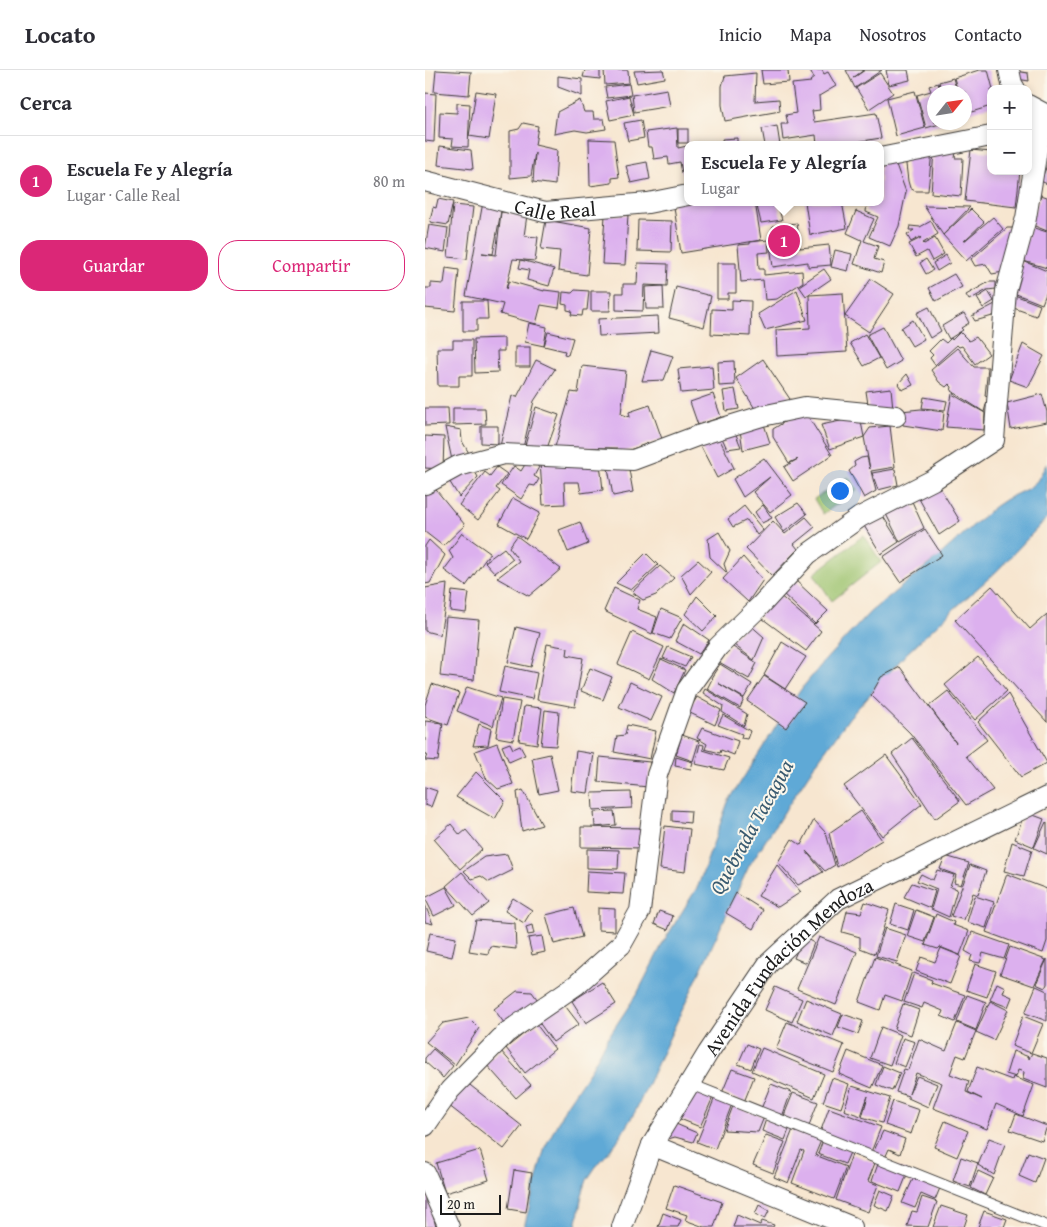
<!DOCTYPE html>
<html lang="es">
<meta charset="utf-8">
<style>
:root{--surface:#fff;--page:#f7f7f7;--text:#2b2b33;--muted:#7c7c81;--line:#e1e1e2;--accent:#db2777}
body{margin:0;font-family:"Gentium Book Plus",serif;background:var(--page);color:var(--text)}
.controls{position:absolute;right:15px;top:15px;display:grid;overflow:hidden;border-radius:10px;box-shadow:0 2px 8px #0003}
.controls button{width:45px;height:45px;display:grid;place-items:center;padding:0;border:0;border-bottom:1px solid var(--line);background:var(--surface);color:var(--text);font:25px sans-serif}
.compass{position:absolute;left:502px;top:15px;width:45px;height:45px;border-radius:50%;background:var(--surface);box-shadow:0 2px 8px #0003;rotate:60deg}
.scale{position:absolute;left:15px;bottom:12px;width:61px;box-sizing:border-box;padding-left:5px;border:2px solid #1c1c1c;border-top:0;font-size:14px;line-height:18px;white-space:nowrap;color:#1c1c1c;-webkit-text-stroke:4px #fbf7ec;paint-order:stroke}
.you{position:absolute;left:414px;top:420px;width:18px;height:18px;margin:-12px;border:4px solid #fff;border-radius:50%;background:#1a73e8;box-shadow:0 0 0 8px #1a73e833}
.badge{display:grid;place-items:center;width:32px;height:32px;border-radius:50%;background:var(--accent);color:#fff;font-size:16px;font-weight:700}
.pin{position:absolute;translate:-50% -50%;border:2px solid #fff;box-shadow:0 1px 5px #0006}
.popup{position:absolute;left:259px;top:71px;width:200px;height:65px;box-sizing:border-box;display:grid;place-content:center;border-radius:10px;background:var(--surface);filter:drop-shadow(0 1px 4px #0005);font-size:16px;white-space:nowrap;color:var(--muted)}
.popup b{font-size:19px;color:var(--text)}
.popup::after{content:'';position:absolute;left:50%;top:100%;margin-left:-10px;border:10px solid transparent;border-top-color:var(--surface)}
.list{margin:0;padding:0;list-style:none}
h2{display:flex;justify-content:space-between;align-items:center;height:65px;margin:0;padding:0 20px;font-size:21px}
h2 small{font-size:16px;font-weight:400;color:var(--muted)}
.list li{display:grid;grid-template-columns:32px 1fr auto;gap:15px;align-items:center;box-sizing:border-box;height:90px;padding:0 20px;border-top:1px solid var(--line)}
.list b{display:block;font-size:19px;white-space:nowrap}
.list p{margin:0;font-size:16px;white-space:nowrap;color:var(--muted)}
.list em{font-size:16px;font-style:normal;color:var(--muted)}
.actions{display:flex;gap:10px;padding:15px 20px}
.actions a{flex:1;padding:11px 0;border:1px solid var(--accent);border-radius:20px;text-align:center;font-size:18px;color:var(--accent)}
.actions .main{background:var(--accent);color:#fff}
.map{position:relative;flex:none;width:622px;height:1157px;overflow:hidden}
header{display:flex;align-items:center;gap:30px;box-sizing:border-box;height:70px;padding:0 25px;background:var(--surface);border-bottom:1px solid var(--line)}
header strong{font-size:24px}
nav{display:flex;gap:28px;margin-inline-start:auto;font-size:18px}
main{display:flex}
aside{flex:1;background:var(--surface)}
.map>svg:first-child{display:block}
.green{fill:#9dc36e;stroke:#5c7045}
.water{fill:#5ea9d6;stroke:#3d6279}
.building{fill:#dcb0ee}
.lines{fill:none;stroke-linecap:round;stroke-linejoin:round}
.lane-casing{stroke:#3d3a37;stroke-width:12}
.street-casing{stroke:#3d3a37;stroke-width:22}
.lane{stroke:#fff;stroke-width:10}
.street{stroke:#fff;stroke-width:20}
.labels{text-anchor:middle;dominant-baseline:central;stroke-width:4;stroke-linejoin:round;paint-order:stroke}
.street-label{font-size:20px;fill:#1c1c1c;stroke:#fbf7ec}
.water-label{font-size:21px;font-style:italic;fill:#3a5b70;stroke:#fbf7ec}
</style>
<header>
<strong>Locato</strong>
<nav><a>Inicio</a><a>Mapa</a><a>Nosotros</a><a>Contacto</a></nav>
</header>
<main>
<aside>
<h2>Cerca<small></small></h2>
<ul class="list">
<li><span class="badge">1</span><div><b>Escuela Fe y Alegría</b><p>Lugar · Calle Real</p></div><em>80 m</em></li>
</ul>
<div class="actions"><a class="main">Guardar</a><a>Compartir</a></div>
</aside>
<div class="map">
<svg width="622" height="1157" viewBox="0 0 622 1157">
<rect width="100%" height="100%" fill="#fbf7ec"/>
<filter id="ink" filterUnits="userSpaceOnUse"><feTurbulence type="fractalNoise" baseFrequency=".02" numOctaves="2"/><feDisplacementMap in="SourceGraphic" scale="10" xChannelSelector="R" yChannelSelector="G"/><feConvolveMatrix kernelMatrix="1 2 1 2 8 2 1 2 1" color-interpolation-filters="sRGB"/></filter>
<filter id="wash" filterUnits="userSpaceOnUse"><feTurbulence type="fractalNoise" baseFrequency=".0096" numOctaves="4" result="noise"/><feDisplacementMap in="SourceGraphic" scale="20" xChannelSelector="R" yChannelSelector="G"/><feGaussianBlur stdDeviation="1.12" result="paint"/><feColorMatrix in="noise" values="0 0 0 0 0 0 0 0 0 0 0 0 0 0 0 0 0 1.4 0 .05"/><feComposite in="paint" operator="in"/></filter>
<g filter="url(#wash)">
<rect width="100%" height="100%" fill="#f7e6d0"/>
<g class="green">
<polygon points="423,407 432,420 398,444 389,429"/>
<polygon points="439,465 456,492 407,531 389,504"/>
</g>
<polygon class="water" points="622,393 622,448 572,501 529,539 481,584 424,648 389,696 324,796 210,1042 191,1073 170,1098 162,1110 157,1125 151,1157 99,1157 120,1077 131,1056 141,1036 166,999 184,966 213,922 239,871 273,816 303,732 357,647 377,618 401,589 445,542 509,490 569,437 581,429 604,418 612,411"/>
<g id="blocks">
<g class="building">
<polygon points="11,0 46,2 44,25 9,22"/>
<polygon points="160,0 175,0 175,9 158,7"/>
<polygon points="179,0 203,0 204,13 180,15"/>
<polygon points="238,0 240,8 212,13 209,1"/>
<polygon points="336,0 363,0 364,12 338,14"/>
<polygon points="385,0 397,0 399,4 403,2 411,16 394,26 395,40 387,41 389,52 451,43 456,68 431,72 431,75 392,75 391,65 358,70 356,54 363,54 361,45 371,43 367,14 386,12 385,11 389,8"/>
<polygon points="421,0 439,0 428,8 440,0 457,0 430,18"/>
<polygon points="461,0 483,0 485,10 464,15"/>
<polygon points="554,0 563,0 568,19 566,19 566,36 540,44 540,22 533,22 529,8"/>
<polygon points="590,1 603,3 604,11 592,9"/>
<polygon points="331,3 330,31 354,29 355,41 300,51 297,35 297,16 300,6"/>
<polygon points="455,3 468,23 444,39 431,18"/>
<polygon points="133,6 157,9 157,26 133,17"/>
<polygon points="528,8 532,22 517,22 514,12"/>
<polygon points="513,13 516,22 509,22 509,52 518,53 501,58 492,25 506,21 504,16"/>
<polygon points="204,14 206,25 182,28 180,17"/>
<polygon points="242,19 245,36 209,42 207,25"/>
<polygon points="51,21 71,24 64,69 44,66"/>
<polygon points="490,21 500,58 471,66 462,28"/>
<polygon points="0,23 11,24 9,72 0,71"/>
<polygon points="204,26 209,45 185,50 181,31"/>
<polygon points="155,30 159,42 168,42 169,49 179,49 181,59 162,62 150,60 129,64 132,42"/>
<polygon points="32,33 45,34 43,77 27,76 28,69 14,68 15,42 32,43"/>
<polygon points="216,50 219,68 203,71 199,53"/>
<polygon points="98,53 113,56 110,75 132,80 130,115 108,112 110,83 106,106 85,108 85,61 94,59"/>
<polygon points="352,56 355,75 340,75 337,59"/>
<polygon points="252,58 253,78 262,76 263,79 263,101 257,103 255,92 244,94 243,87 229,89 227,77 223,77 221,62"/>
<rect x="253" y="59" width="10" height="14"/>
<polygon points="312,68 312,75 298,75 297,69"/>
<polygon points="164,69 189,70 194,107 187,108 187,113 165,116"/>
<polygon points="15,76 46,80 48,99 13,95"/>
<polygon points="509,80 531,82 530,88 538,88 536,126 506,123"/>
<polygon points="546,80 566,82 566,101 595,101 591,137 540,131"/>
<polygon points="507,81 503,121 490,121 485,118 483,111 480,86"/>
<polygon points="455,91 470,92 481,122 474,156 465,176 444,167 453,147 441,142 442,132 455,132"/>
<polygon points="222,92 225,109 206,113 201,96"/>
<polygon points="622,95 622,114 616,111"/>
<polygon points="616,125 622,127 622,161 605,154"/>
<polygon points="13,129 28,132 23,155 5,152 8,137 11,138"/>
<polygon points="248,131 330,132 336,170 256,183"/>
<polygon points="58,132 77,136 68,184 57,183 71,185 76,142 102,145 99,166 113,167 110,191 88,189 81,219 84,211 119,221 119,220 136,222 134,238 116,235 111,254 75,244 78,234 41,226"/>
<polygon points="331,132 352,132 357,150 336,153"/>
<polygon points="380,132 417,132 422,158 385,165"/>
<polygon points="28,135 48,137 42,189 23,187"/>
<polygon points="499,136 545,137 518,165"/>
<polygon points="546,139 559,152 538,172 568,147 578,159 541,191 518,165"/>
<polygon points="431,141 449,149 439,171 453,176 449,189 459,192 456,203 429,194 437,170 422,163"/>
<polygon points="180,145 203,145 200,195 177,194"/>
<polygon points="121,150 166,158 162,205 133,201 135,181 116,179"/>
<polygon points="213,150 247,151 246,182 212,181"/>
<polygon points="506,151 513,164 498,173 499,174 510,168 519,184 507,191 502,181 491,187 484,174 496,168 495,167 486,172 482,165 489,160 484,160 485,156 495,157"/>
<polygon points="372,153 375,178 404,175 406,195 383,197 383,192 348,197 344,167 348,156"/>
<polygon points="4,155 23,158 20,182 0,178"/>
<polygon points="606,157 622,162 622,198 595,190"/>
<polygon points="582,158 591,158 578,202 567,204 561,194 550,196 546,189"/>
<polygon points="343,170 344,182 333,183 334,199 339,199 339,205 377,201 378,212 352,229 340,230 338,210 316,212 313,175 325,174 325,172"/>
<polygon points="410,180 427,184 423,201 406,197"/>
<polygon points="521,185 525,193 512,201 508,193"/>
<polygon points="501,189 508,200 501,204 495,193"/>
<polygon points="96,190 129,199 124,216 102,210 104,200 94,198"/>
<polygon points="598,191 622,201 622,221 617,234 586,222"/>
<polygon points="213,193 243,194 242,216 219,215 218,241 191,240 191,223 198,223 198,214 212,214"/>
<polygon points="292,193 311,193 311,223 303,223 303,229 292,229"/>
<polygon points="21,198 34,200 30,241 0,238 0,218 6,218 6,213 19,214"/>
<polygon points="399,199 406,209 381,226 374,216"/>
<polygon points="529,204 537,217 511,231 504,218"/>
<polygon points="446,209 469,224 444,262 420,246"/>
<polygon points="564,212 571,212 571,219 562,220 544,230 541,225"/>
<polygon points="238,216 239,239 221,239 220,217"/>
<polygon points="251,217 286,226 279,257 244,248"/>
<polygon points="150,220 164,221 162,240 158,240 157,246 146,245 147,241 142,240 142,235 137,234 138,222 147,223"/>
<polygon points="372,220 382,250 340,260 333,244"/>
<polygon points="166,221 186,221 185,241 166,241"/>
<polygon points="563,221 569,231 558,238 552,228"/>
<polygon points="418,223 422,282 352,286 351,260 385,258 384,225"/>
<polygon points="587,224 615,235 611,246 583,236"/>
<polygon points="307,230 326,231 325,266 286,264 287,239 307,240"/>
<polygon points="38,231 62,231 63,249 52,249 52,261 38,261"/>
<polygon points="570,234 571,245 550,251 547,246"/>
<polygon points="504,237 516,261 505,268 492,243"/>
<polygon points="539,243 544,253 536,258 538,260 524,269 517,256"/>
<polygon points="233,246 234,263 174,266 173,249"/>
<polygon points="488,250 499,269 487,276 476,258"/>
<polygon points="104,253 122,257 119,276 100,272"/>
<polygon points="458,257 476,291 461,300 442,265"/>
<polygon points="123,262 148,268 143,285 139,284 140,281 119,276"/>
<polygon points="535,262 544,271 551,267 564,284 550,294 537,276 534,277 532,275 510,295 505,288 508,285 504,281 516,269 521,273 526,268 527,270"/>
<polygon points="440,264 454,288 439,296 425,273"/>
<polygon points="79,268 79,281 72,281 73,302 50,303 49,269"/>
<polygon points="28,270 47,270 47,306 34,306 34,316 13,316 12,278 28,278"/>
<polygon points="598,274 619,286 603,317 584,310"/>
<rect x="90" y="277" width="15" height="20"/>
<polygon points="532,278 549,297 563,297 560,326 563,327 559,342 526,321 527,317 524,314 521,317 514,312 506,300"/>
<polygon points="226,280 248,286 239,310 217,311"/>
<polygon points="338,289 369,335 332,342 311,308"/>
<polygon points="111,290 130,299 109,331 97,382 75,376 87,326 92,327"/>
<polygon points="309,291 310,315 294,316 293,292"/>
<polygon points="157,296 201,301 196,344 205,347 204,342 225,335 237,369 192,384 192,378 130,377 146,322 153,323"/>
<polygon points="287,296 289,320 256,323 253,299"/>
<polygon points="482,304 488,315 477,320 473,314"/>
<polygon points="466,318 468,339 444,341 441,321"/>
<polygon points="310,319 314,339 301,341 298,321"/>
<polygon points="288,324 296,347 273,355 265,332"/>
<polygon points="527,324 560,343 559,360 521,357"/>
<polygon points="617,324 622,342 622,352 586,359 582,333"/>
<polygon points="499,327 522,331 520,340 497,338"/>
<polygon points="111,337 134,345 121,381 99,379"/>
<polygon points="0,338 23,338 24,355 0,356"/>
<polygon points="28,338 60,338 61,354 28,355"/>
<polygon points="496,339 519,342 517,361 478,355 476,341"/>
<polygon points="379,340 407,385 368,411 359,397 373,389 364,393 348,367 348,359"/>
<polygon points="435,347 439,367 405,379 396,355"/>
<polygon points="337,348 345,373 318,380 314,354"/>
<polygon points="56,356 73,356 73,374 56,373"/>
<polygon points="465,356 470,397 446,401 451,421 439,428 424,401 430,396 429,392 436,388 442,387 445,399 439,367 445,358"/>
<polygon points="20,357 36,360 37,371 45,385 28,395"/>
<polygon points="308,357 316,377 302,379 294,361"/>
<polygon points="291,362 309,398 292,408 272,369"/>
<polygon points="0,366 19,367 18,399 0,398"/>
<polygon points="339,388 367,425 345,442 328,422 345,407 318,427 308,409"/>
<polygon points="103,390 114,397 109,406 114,409 110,416 105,415 96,429 76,415 89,396 96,401"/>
<polygon points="115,392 175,393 178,420 156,423 154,412 139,412 140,434 118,435"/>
<polygon points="203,394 208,422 188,426 183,398"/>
<polygon points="46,395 53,407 34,427 23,409"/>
<polygon points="72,397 82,404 71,418 75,421 53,450 34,435 60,402 65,406"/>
<polygon points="470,399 473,415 453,420 447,403"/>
<polygon points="512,413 535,451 514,465 492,425"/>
<polygon points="7,415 40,455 18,476 0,462 0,420"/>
<polygon points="485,427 499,458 475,472 460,442"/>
<polygon points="88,428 115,443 101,469 74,454"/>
<polygon points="373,433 382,444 359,462 350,447"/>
<polygon points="338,435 347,448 337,453 330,442"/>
<polygon points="319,436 338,460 332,465 322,450 308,457 303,449"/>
<polygon points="456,443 474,472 456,484 438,454"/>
<polygon points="381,447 390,457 369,474 373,479 347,506 321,479 348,451 360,464"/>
<polygon points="155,452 163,474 143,482 134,460"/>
<polygon points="500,459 517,485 475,512 458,487"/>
<polygon points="294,462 305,481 299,494 302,503 285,487 283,469"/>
<polygon points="37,463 65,483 41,516 19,500 28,488 24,481"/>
<polygon points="92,466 136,499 104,526 72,508 94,491 84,477"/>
<polygon points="4,470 20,485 5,513 0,514 0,476"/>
<polygon points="79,478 88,489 70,503 60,492"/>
<polygon points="221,483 233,495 206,520 191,513"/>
<polygon points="318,487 338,510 323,532 298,509"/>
<polygon points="273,490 286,502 266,524 256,505"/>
<polygon points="235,496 249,508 231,525 218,530 207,522"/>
<polygon points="369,509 403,541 390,554 356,522"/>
<polygon points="22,514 20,536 15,565 0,561 0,518"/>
<polygon points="567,516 605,559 622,544 622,652 530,550"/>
<polygon points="189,518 215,530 212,539 232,547 227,564 179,541"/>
<polygon points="27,521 44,523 41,543 25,541"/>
<polygon points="353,524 396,561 381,581 334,546"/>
<polygon points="272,526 292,546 278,561 260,544"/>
<polygon points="236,539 257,548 245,569 228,563"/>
<polygon points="21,547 54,550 49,610 15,606"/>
<polygon points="259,553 284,570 274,584 250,571"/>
<polygon points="323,553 339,567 329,590 305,572"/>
<polygon points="91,557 115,563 106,597 83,592"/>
<polygon points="207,562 239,577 224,609 193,594"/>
<polygon points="357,572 381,587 360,619 339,605"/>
<polygon points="122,574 143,578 142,585 158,588 150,637 112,630"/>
<polygon points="305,575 332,593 324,609 294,592"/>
<polygon points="243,577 266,587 260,597 238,588"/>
<polygon points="553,587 582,621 550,650 520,615"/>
<polygon points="236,589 260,600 249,623 227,609"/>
<polygon points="295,594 327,614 319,628 293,613 319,629 315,638 282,619 287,609 286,608"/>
<polygon points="80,596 112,603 107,629 74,622"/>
<polygon points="475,597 531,673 504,636 523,621 562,670 541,686 568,720 541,735 485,663 446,625 456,607"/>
<polygon points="165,598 187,607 178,630 156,621"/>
<polygon points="339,606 380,632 361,658 322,631"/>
<polygon points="205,612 237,627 226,651 194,637"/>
<polygon points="7,614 34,623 23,655 0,647 0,635"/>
<polygon points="42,617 76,628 68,656 32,641"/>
<polygon points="280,619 322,644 319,656 297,642 298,636 278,623"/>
<polygon points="583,624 622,693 596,707 553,652"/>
<polygon points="272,627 296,640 290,655 263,642"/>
<polygon points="77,629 95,632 88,670 71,667"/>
<polygon points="99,636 117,638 112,674 94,671"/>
<polygon points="120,640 134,642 131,676 116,675"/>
<polygon points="298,645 325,661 322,669 316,668 317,664 293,655"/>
<polygon points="0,651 18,653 13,691 0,690 2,685 0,684"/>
<polygon points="54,654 66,659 63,675 48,676"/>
<polygon points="202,655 231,661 225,689 189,682 192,666 200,665"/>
<polygon points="277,658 313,671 309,685 296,680 295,683 280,679 282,674 272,668"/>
<polygon points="257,665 274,671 268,691 251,685"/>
<polygon points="487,668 535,731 510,749 467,684"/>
<polygon points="72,673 88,714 73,719 61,708 50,681"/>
<polygon points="85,673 88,679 95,676 100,685 84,692 77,676"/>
<polygon points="275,674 279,675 278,680 304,688 299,700 270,694"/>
<polygon points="151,681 169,684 163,723 146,721"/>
<polygon points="125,684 133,720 114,724 107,688"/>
<polygon points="461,685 497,734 457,766 419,716"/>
<polygon points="175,687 225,692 223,717 173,712"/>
<polygon points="251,687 268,692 266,699 250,696"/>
<polygon points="51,702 80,731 70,749 31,727"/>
<polygon points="0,717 12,721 6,737 0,735"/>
<polygon points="98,720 117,755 97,761 92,722"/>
<polygon points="206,722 207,738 168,740 167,723"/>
<polygon points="247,740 266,741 265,753 247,751"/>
<polygon points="189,741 191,755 170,757 169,742"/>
<polygon points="436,741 457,770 412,797 404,763"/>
<polygon points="600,742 619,749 609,777 590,769"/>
<polygon points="389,750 401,763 410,795 400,801 381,781 398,802 373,815 353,792 367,769 376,775"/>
<polygon points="621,752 622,753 622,784 609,778"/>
<polygon points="26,754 35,765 41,760 57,779 35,799 9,769"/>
<polygon points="240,756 265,759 260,802 235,799"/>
<polygon points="156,757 219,758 219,778 156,777"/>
<polygon points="587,772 607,780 599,806 579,801"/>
<polygon points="162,779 194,780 193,799 162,798"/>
<polygon points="82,784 88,800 64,812 56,806 47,809 39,801 59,787"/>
<polygon points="520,786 544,793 536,815 529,813 531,805 515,799"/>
<polygon points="352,795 376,822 353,837 333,826"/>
<polygon points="545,795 561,801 553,825 548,823 539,850 526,846"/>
<polygon points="512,800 529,805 525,817 532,819 524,847 506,839 512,819 492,811 496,804 508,810"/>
<polygon points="162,801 200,803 198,824 161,822"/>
<polygon points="37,802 64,833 48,846 21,816"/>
<polygon points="582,804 622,819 622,871 618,883 561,862"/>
<polygon points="487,813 510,821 505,838 479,827"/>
<polygon points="21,817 31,835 9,846 0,828"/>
<polygon points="311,823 338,840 328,859 301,843"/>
<polygon points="550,826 569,832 561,858 542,852"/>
<polygon points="88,828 107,840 99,853 80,841"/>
<polygon points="440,832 464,840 450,884 435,878 435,867 417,862 422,841 436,843"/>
<polygon points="471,834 489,840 483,860 465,854"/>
<polygon points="0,835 8,854 0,852"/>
<polygon points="149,838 157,867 129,874 121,845"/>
<polygon points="173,838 190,839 190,861 173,860"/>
<polygon points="491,840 509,847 500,872 482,866"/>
<polygon points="234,841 248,846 243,860 229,854"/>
<polygon points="511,844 529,852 528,855 544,861 535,885 515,877 513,879 500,875"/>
<polygon points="51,850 90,853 91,879 65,876 63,884 44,881"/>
<polygon points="107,855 109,864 103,865 101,857"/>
<polygon points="460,858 481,865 472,892 451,886"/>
<polygon points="547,862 584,875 579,889 558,883 555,893 545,891 547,885 540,881"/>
<polygon points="5,863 31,868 27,887 1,881"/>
<polygon points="117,866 120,882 107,885 103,868"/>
<polygon points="378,867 389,873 381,893 369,888"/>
<polygon points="394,867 432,882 411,935 372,919"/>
<polygon points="585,877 621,890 609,916 575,904"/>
<polygon points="516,878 536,886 525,914 491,901 496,887 510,892"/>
<polygon points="450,887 487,901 477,931 460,925 455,940 434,932"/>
<polygon points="622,889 622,914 620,918 611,914"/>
<polygon points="550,894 571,901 562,927 541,920"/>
<polygon points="489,903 507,910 506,913 540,925 530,952 516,946 518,941 499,933 497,938 479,932"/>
<polygon points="177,912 191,934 161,953 147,931"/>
<polygon points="572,913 580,917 578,923 587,927 583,937 565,930"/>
<polygon points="611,916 622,921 622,951 600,943"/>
<polygon points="350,917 377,929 367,952 340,940"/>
<polygon points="92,921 107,922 115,933 82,957 69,939"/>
<polygon points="542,925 561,932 551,960 532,952"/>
<polygon points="381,929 417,944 408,966 372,951"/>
<polygon points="565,931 583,940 569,970 551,962"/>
<polygon points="138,933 154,954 128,972 113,951"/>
<polygon points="478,934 494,940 486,965 469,959"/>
<polygon points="418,944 438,951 433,964 413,957"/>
<polygon points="598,946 618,954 606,983 587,976"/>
<polygon points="44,948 54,958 30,995 1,972 18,953"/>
<polygon points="362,952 419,975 408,1002 351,979"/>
<polygon points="532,953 551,961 540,988 532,985 525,1004 544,1011 541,1022 557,1029 543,1022 552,997 587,1010 588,1007 609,1015 598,1046 571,1034 562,1059 508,1038 517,1013 491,1003 484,1024 492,1006 512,1014 503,1037 483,1028 483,1026 471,1022 479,999 483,1000 494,969 521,981"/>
<polygon points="111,954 130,979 100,1003 81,978"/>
<polygon points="456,957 476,965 465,995 445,988"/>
<polygon points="478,968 490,972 480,997 469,993"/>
<polygon points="322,974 334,979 326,999 313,994"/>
<polygon points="337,978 399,1004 389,1028 327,1001"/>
<polygon points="8,979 28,996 18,1008 0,992 0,988"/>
<polygon points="75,980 106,1015 91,1028 60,993"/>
<polygon points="423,981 457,995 447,1018 414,1004"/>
<polygon points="588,981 604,987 604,989 607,983 622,988 622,1018 598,1009 599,1002 593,1000 591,1007 581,1004"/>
<polygon points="458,996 475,1003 467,1021 451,1015"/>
<polygon points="307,999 329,1007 319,1032 297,1023"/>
<polygon points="407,1008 424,1014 416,1038 398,1032"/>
<polygon points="41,1012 97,1056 79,1079 23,1035"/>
<polygon points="346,1014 366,1022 357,1047 336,1039"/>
<polygon points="427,1016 465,1028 457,1053 437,1047 443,1026 436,1046 419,1040"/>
<polygon points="269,1018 288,1027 275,1057 255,1049"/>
<polygon points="368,1023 393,1032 383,1058 358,1048"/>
<polygon points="290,1027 307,1034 290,1079 272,1072"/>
<polygon points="468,1031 494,1040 486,1064 460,1055"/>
<polygon points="308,1036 339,1047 333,1062 299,1060"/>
<polygon points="404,1038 456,1057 446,1082 395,1063"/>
<polygon points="591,1044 622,1056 617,1071 585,1060"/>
<polygon points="341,1049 365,1057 360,1070 337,1061"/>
<polygon points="520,1051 543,1061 532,1087 509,1077"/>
<polygon points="251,1054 272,1063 268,1072 250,1067 243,1069"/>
<polygon points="369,1057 397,1068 390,1085 421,1097 409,1129 367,1113 379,1081 376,1080 363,1113 349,1107"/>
<polygon points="458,1061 480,1069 475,1084 464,1079 460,1088 448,1083"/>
<polygon points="341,1065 360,1072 348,1103 328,1095"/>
<polygon points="564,1068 580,1074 569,1105 553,1095"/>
<polygon points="398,1070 426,1080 420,1094 393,1084"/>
<polygon points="55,1080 64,1110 20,1123 11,1093"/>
<polygon points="603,1082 619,1088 610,1113 594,1106"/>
<polygon points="427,1084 450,1093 443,1111 453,1115 443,1142 411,1130"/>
<polygon points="536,1087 553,1093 545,1117 528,1111"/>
<polygon points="454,1091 483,1102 475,1122 447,1111"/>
<polygon points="89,1100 107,1103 101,1142 83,1139"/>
<polygon points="553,1101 568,1108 560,1125 546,1118"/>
<polygon points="489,1107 515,1118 510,1130 496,1124 490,1138 477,1133"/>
<polygon points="249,1115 297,1132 289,1157 279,1157 260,1150 262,1145 241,1138"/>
<polygon points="455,1120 469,1126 463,1141 449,1135"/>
<polygon points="0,1121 2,1121 11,1157 0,1157"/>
<polygon points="497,1127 512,1132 503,1157 482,1156 487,1141 492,1142"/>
<polygon points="334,1135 344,1141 340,1149 330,1144"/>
<polygon points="516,1136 543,1145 539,1157 508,1157"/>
<polygon points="559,1141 582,1149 579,1157 553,1157"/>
<polygon points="238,1143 256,1150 253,1157 233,1157"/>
<polygon points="312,1145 335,1155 337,1151 349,1155 348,1157 308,1157"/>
</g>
</g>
</g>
<g filter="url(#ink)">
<use href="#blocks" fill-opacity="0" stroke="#3d3a37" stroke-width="1"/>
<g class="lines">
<g class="lane-casing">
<polyline id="lane" points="265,1014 622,1156"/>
</g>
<g class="street-casing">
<g id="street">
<polyline points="584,0 587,14 590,19"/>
<polyline points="455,88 566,66"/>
<path id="s1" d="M0,111l120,31 103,-9 40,-8"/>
<polyline points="0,414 33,396 78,384 208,390 272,366 337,346 380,337 471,346"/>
<polyline points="0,1056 25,1020 81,963 151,915 196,875 215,841 232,705 262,620 293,577 335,536 383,484 435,447 508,410 569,370 581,221 601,148 618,43 603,35"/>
<polyline points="227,1075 427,1157"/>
<polyline points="0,1103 24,1157"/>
<path id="s2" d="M197,1157l30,-82 56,-92 60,-89 70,-65 209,-102"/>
</g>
</g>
<use href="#lane" class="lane"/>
<use href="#street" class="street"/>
</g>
</g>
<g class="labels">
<g class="street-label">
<text stroke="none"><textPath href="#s1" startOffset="134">Calle Real</textPath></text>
<text stroke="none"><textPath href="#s2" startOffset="315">Avenida Fundación Mendoza</textPath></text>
</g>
<g class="water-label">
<text transform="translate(326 757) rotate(-61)">Quebrada Tacagua</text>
</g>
</g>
</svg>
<div class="controls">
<button>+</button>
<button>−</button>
</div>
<svg class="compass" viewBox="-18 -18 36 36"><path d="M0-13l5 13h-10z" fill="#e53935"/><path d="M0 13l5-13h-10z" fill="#7c7c81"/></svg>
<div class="scale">20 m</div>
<div class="you"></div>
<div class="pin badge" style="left:359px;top:171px">1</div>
<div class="popup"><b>Escuela Fe y Alegría</b>Lugar</div>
</div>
</main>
